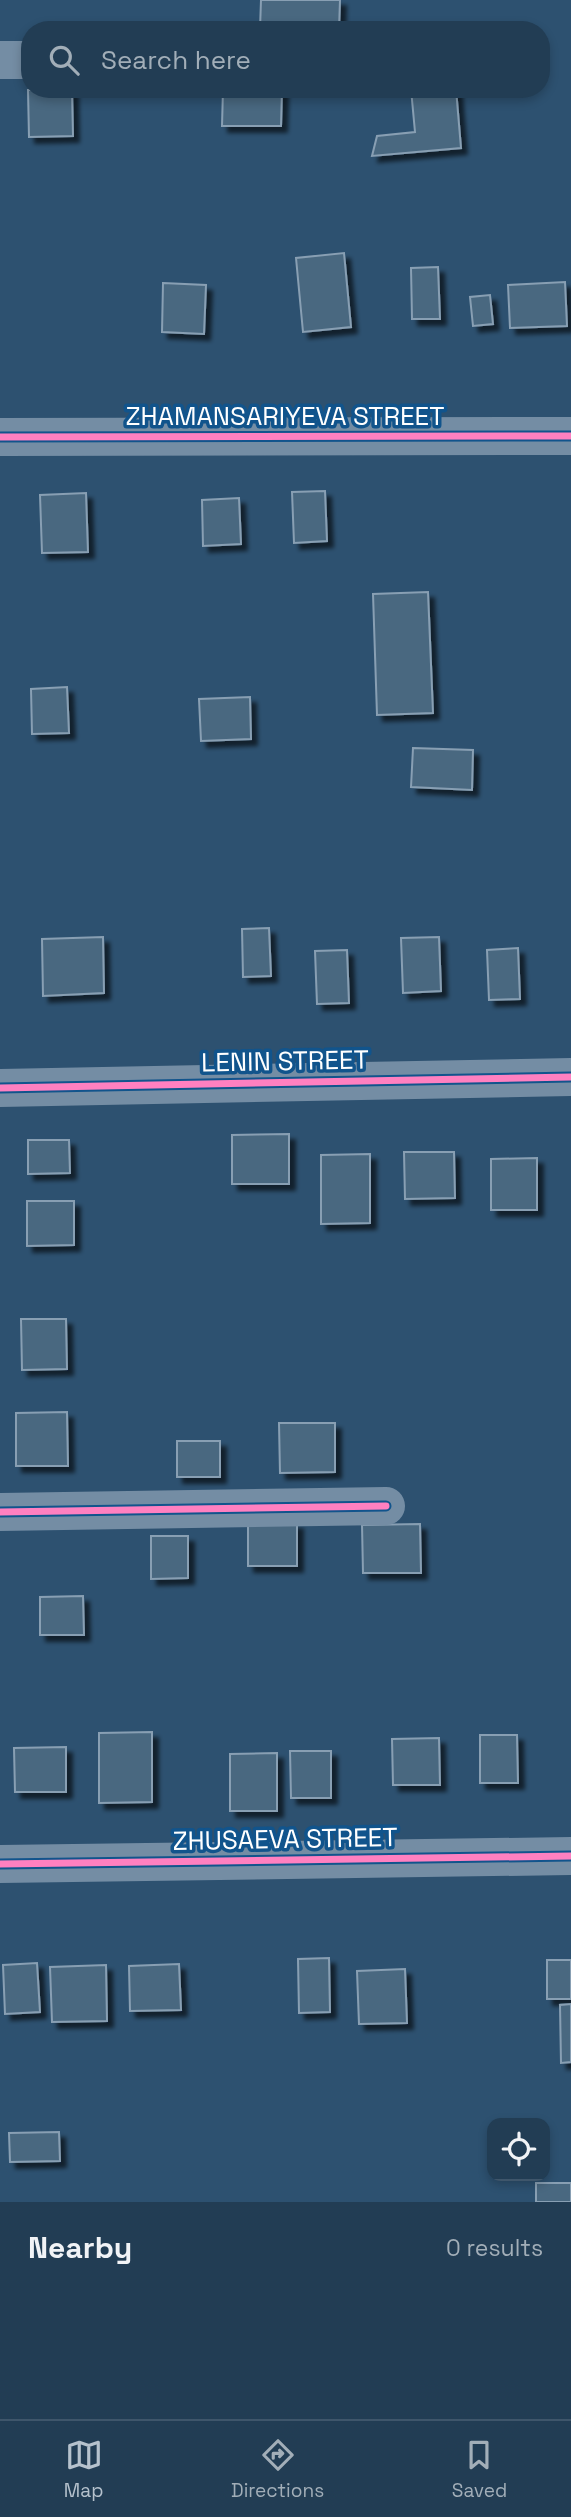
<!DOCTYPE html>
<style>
:root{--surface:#223d54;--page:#2a445a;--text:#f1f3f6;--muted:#a2aeb8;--line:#3f566b;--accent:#b6c2cd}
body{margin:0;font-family:"Space Grotesk",sans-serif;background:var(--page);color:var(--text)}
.controls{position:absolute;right:21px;bottom:21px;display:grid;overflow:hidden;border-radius:14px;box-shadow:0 4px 10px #0003}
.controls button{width:63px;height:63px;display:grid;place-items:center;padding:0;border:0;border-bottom:2px solid var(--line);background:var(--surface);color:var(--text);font:35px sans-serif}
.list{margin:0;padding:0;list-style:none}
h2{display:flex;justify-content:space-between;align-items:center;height:91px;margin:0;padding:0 28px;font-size:30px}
h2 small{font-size:23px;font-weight:400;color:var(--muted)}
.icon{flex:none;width:38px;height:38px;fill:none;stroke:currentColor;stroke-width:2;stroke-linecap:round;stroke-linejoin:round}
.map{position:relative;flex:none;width:571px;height:2202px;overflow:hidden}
.search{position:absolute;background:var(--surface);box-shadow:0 4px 10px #0003;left:21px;right:21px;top:21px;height:77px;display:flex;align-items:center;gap:18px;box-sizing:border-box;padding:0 24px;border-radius:28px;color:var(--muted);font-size:26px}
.sheet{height:217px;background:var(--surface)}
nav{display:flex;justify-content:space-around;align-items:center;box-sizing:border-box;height:98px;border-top:2px solid var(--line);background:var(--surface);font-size:19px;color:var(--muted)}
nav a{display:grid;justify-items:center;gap:4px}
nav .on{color:var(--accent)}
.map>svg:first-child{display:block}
.building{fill:#4a6880;stroke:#889fb3;stroke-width:2;filter:url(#shadow)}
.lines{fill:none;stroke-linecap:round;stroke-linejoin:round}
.minor{stroke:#748da4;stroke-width:38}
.cycleway-casing{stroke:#11548c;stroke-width:11}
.cycleway{stroke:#ff80c0;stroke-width:7}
.labels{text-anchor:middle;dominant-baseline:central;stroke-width:7;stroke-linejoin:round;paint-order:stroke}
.street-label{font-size:26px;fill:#fff;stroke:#11548c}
</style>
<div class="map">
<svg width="571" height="2202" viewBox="0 0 571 2202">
<defs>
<filter id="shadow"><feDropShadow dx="6" dy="6" stdDeviation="2" flood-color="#0009"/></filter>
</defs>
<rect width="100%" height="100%" fill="#2d5170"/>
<g class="building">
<polygon points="261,0 340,0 339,30 260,29"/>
<polygon points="223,89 282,89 281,126 222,126"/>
<polygon points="411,89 456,89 461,148 372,156 377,136 415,132"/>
<polygon points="28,90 72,90 73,136 29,137"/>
<polygon points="344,253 351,327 303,332 296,258"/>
<polygon points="438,267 440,319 412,319 411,268"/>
<polygon points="565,282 567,326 510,328 508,285"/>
<polygon points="163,283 206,285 204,334 162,332"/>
<polygon points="490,295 493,324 473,326 470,297"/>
<polygon points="325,491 327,541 294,543 292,492"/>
<polygon points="86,493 88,552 42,553 40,495"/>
<polygon points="239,498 241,544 203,546 202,500"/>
<polygon points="428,592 433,713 377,715 373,594"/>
<polygon points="67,687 69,733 32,734 31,689"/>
<polygon points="250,697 251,739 201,741 199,699"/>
<polygon points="413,748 473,750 472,790 411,787"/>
<polygon points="269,928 271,976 243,977 242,929"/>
<polygon points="103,937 104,993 43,996 42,939"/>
<polygon points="439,937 441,991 403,993 401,938"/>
<polygon points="518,948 520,999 489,1000 487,950"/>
<polygon points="347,950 349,1003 317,1004 315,951"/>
<polygon points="289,1134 289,1184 232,1184 232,1135"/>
<polygon points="28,1140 69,1140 70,1173 28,1174"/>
<polygon points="404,1152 454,1152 455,1198 405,1199"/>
<polygon points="370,1154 370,1223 321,1224 321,1155"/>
<polygon points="537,1158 537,1210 491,1210 491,1159"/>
<polygon points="27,1201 74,1201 74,1245 27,1246"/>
<polygon points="21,1319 66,1319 67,1369 22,1370"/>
<polygon points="67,1412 68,1466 16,1466 16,1413"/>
<polygon points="279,1423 335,1423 335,1472 280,1473"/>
<rect x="177" y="1441" width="43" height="36"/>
<polygon points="297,1523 297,1566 248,1566 248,1524"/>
<polygon points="420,1524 421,1573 363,1573 362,1525"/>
<polygon points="151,1536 188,1536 188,1578 151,1579"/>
<polygon points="83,1596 84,1635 40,1635 40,1597"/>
<polygon points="152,1732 152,1802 99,1803 99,1733"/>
<polygon points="480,1735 517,1735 518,1783 480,1783"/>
<polygon points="439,1738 440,1785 393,1785 392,1739"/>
<polygon points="66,1747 66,1792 15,1792 14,1748"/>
<polygon points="290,1751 331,1751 331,1798 291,1798"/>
<polygon points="277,1753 277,1811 230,1811 230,1754"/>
<polygon points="329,1958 330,2012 299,2013 298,1959"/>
<rect x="547" y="1960" width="24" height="39"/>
<polygon points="37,1963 40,2012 5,2014 3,1965"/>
<polygon points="179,1964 181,2010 130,2011 129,1966"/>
<polygon points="106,1965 107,2021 52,2022 50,1967"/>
<polygon points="405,1969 407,2023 359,2024 357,1971"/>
<polygon points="571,2004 571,2062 561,2063 560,2005"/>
<polygon points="59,2132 60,2161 10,2162 9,2133"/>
<rect x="536" y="2183" width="35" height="19"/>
</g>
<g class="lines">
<g class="minor">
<polyline points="0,60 30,60"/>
<polyline points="0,437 571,436"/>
<polyline points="0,1088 571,1077"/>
<polyline points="0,1512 386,1506"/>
<polyline points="0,1864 571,1856"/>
</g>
<g class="cycleway-casing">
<g id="cycleway">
<polyline points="0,437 571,436"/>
<polyline points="0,1088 571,1077"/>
<polyline points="0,1512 386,1506"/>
<polyline points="0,1864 571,1856"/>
</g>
</g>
<use href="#cycleway" class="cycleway"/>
</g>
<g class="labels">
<g class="street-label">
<text x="285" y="416">ZHAMANSARIYEVA STREET</text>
<text transform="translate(285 1061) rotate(-1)">LENIN STREET</text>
<text transform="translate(285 1839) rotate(-1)">ZHUSAEVA STREET</text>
</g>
</g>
</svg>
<div class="controls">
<button><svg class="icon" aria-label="locate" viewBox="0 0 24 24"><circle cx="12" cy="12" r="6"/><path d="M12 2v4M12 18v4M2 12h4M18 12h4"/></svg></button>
</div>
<div class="search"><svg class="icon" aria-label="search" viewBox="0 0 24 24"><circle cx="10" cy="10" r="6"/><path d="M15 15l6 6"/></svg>Search here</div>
</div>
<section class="sheet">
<h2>Nearby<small>0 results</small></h2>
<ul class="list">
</ul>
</section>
<nav>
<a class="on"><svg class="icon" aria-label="map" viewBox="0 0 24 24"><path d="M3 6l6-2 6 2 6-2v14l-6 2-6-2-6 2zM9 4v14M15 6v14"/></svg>Map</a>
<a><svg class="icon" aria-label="directions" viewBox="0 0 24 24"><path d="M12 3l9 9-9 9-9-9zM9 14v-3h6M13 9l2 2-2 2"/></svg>Directions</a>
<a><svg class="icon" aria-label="saved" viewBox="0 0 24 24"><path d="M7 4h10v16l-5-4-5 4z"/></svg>Saved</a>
</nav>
